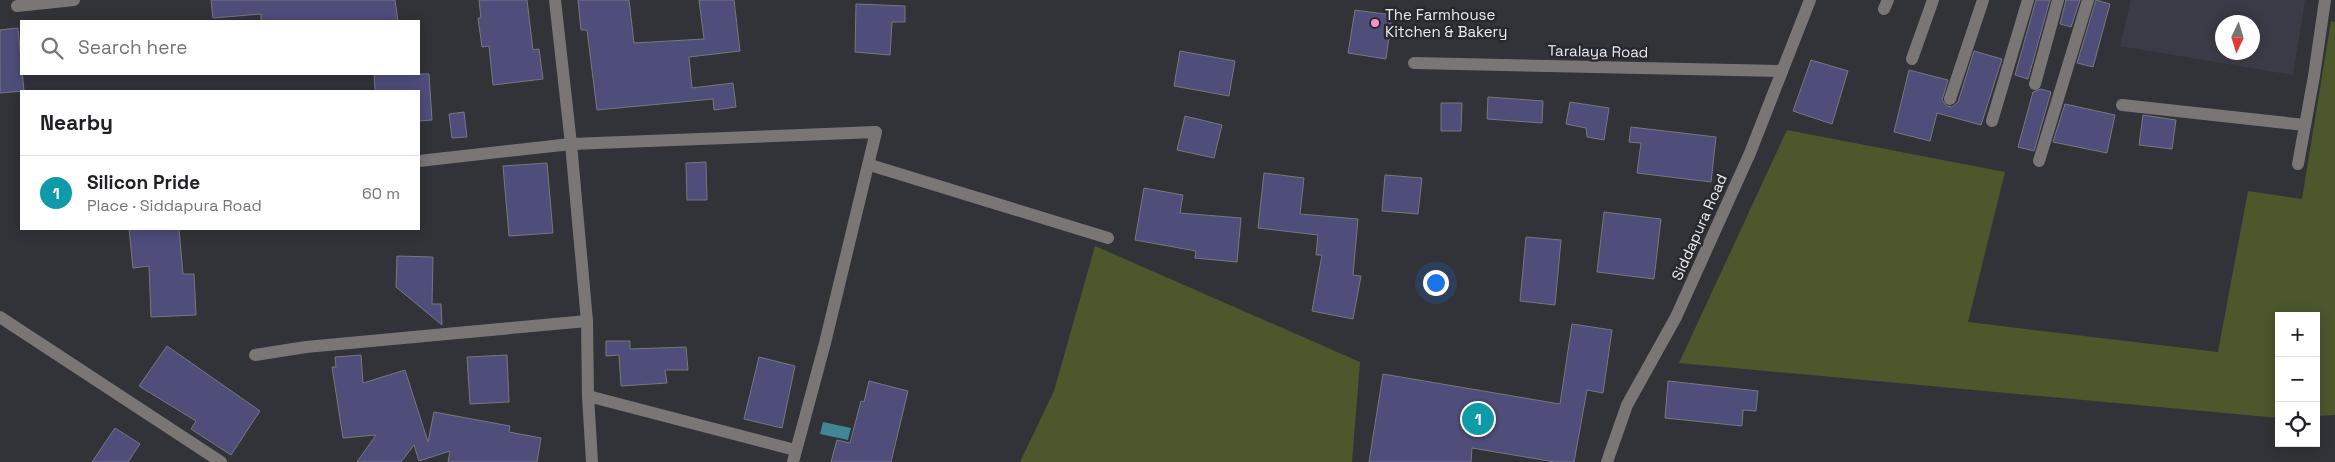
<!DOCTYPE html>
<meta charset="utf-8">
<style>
:root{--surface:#fff;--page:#f2f2f2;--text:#202124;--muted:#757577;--line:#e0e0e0;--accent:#815370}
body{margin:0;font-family:"Space Grotesk",sans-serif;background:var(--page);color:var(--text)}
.controls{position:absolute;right:15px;bottom:15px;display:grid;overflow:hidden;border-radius:0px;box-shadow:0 2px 12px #0003}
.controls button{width:45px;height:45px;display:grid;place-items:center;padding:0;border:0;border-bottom:1px solid var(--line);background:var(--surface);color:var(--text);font:25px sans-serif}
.compass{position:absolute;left:2215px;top:15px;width:45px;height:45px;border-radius:50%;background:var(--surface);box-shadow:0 2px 12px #0003;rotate:184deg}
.you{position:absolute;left:1435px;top:282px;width:18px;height:18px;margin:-12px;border:4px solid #fff;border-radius:50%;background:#1a73e8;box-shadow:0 0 0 8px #1a73e833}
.badge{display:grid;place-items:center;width:32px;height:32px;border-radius:50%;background:var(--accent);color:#fff;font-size:16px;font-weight:700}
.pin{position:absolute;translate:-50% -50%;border:2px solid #fff;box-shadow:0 1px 5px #0006}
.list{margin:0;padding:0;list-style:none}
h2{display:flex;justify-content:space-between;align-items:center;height:65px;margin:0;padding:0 20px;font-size:21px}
h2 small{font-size:16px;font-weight:400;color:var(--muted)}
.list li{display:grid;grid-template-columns:32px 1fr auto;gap:15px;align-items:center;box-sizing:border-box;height:75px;padding:0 20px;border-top:1px solid var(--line)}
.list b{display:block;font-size:19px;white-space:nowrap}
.list p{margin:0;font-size:16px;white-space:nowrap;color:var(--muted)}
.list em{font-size:16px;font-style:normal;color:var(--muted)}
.icon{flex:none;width:28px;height:28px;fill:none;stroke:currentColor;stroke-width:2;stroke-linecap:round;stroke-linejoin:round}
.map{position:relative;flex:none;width:2335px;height:462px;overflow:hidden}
.search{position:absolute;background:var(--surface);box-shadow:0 2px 12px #0003;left:20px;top:20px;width:400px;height:55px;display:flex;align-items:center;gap:12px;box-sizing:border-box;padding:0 18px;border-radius:0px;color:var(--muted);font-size:19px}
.panel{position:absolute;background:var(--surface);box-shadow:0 2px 12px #0003;left:20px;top:90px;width:400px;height:140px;border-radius:0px}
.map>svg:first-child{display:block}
.built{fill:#3b3b47;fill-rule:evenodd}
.green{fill:#4d572c}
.water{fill:#418695}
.building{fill:#4f4d7a;stroke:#77787e}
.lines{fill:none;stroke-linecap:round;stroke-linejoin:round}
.minor{stroke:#7a7676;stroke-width:12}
.poi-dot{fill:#f790ce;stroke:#28292e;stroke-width:2}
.labels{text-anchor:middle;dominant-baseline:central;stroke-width:5;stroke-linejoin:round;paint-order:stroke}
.poi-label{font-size:15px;fill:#ebebef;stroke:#28292e;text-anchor:start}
.street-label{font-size:15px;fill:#ebebef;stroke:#28292e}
</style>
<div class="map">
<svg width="2335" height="462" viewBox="0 0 2335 462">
<rect width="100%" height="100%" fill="#323338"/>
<path class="built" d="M2131,0h174l-12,75 -173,-29zM2222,22h30v30h-30z"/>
<g class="green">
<polygon points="2331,21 2335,22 2335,415 2316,416 2316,316 2279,316 2279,418 1679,363 1787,130 2005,172 1968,322 2218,352 2248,191 2302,199"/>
<polygon points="1095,246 1360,362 1352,462 1020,462 1054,391"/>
</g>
<polygon class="water" points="823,422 851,428 848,440 820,434"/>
<g class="building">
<polygon points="211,0 395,0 398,21 261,21 261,14 213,18"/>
<polygon points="479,0 527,0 533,50 539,49 543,79 493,85 489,46 482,47 478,18 481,18"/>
<polygon points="578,0 629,0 634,43 704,39 699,0 734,0 740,51 689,57 692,88 733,83 736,107 714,110 713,99 597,110 587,30 581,30"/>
<polygon points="2036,0 2050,0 2028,79 2015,75"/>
<polygon points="2066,0 2080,0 2071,27 2060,24"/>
<polygon points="2096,0 2110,4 2093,67 2077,63"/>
<polygon points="856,4 905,6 905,22 892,22 890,55 855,52"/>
<polygon points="1355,10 1392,15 1386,59 1348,53"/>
<polygon points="18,28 24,91 0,93 0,30"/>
<polygon points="1180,51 1235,61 1229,96 1174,86"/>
<polygon points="1974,51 2002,59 1981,125 1937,113 1930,141 1894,132 1909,70 1948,80 1942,100 1947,106 1952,107 1958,102"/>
<polygon points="1811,60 1848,71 1832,124 1793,111"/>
<polygon points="374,74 429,74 432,120 419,121 419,91 375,91"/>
<polygon points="2041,89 2051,92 2034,151 2018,147 2033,92"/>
<polygon points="1488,97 1543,101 1542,123 1487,119"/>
<polygon points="1570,102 1609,108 1604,140 1587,137 1586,128 1566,124"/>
<polygon points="1441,103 1462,103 1461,131 1441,131"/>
<polygon points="2065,104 2115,115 2107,153 2053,142"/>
<polygon points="464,112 467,137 452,138 449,114"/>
<polygon points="2143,115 2176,120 2172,149 2139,145"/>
<polygon points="1185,116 1222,125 1214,158 1177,150"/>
<polygon points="1631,127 1716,137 1711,182 1637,173 1641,143 1629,142"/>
<polygon points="706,162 707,200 687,200 686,163"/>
<polygon points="547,163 553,233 509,236 503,166"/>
<polygon points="1264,173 1304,178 1300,214 1358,219 1353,275 1361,276 1353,319 1312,311 1322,255 1316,255 1318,235 1258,228"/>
<polygon points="1385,175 1422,178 1418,214 1382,211"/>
<polygon points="1144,188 1183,195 1180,213 1241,218 1237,262 1195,258 1196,251 1135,240"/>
<polygon points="1604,212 1661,219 1654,279 1597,272"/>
<polygon points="129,229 179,229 183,274 194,274 196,315 151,317 149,266 133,268"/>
<polygon points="1526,237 1561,240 1555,305 1520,301"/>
<polygon points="397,256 433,257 432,304 441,304 442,325 396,287"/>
<polygon points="1572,324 1612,330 1603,393 1587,390 1574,462 1555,462 1472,448 1471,462 1369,462 1383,374 1560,404"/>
<polygon points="606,341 630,341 630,349 686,347 688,370 665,370 667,383 621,386 619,355 606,356"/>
<polygon points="167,346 260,411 231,455 191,429 196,421 139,386"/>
<polygon points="361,355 363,383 405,370 428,442 434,412 510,426 509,432 541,438 537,462 448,462 450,451 419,461 414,445 401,462 357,462 376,435 343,438 332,367 336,367 335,357"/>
<polygon points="507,355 509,402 470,404 467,357"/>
<polygon points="759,357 795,366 782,428 744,419"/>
<polygon points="869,381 908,391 891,462 831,462 837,440 850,443 861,401 864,402"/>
<polygon points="1668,381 1758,391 1756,411 1743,410 1742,426 1665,418"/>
<polygon points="115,428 140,444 128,462 92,462"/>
</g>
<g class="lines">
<g class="minor">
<polyline points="555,0 571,144 587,321 588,396 592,462"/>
<polyline points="17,6 74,0"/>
<polyline points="1884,9 1888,0"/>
<polyline points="1912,59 1933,0"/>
<polyline points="1414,63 1782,71"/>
<polyline points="2035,84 2058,0"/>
<polyline points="1950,99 1983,0"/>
<polyline points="2122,105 2305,125"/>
<polyline points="1992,121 2028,0"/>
<polyline points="419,161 571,144 876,132 825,343 793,462"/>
<polyline points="2039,161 2088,0"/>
<polyline points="2298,164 2314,76 2325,0"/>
<polyline points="870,165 1108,238"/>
<polyline points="0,317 221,462"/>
<polyline points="255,355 306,347 587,321"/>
<polyline points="588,396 795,450"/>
<polyline points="1607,462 1627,405 1676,317 1750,153 1810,0"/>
</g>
</g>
<circle class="poi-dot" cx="1375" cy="23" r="5"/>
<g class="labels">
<g class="poi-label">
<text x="1385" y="14">The Farmhouse<tspan x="1385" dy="17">Kitchen &amp; Bakery</tspan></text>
</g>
<g class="street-label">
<text transform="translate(1598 51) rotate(1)">Taralaya Road</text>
<text transform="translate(1699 227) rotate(-66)">Siddapura Road</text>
</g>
</g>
</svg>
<div class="controls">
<button>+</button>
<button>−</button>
<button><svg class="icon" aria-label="locate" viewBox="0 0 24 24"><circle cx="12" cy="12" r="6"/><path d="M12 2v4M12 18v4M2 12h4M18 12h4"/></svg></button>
</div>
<svg class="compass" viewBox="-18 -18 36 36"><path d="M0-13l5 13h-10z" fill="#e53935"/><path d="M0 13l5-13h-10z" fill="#757577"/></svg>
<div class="you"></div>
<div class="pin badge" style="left:1478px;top:419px;background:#0f9aa8">1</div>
<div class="search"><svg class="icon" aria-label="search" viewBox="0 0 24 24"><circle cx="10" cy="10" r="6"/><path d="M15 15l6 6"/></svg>Search here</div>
<section class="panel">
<h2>Nearby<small></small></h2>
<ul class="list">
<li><span class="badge" style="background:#0f9aa8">1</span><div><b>Silicon Pride</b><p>Place · Siddapura Road</p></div><em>60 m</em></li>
</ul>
</section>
</div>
